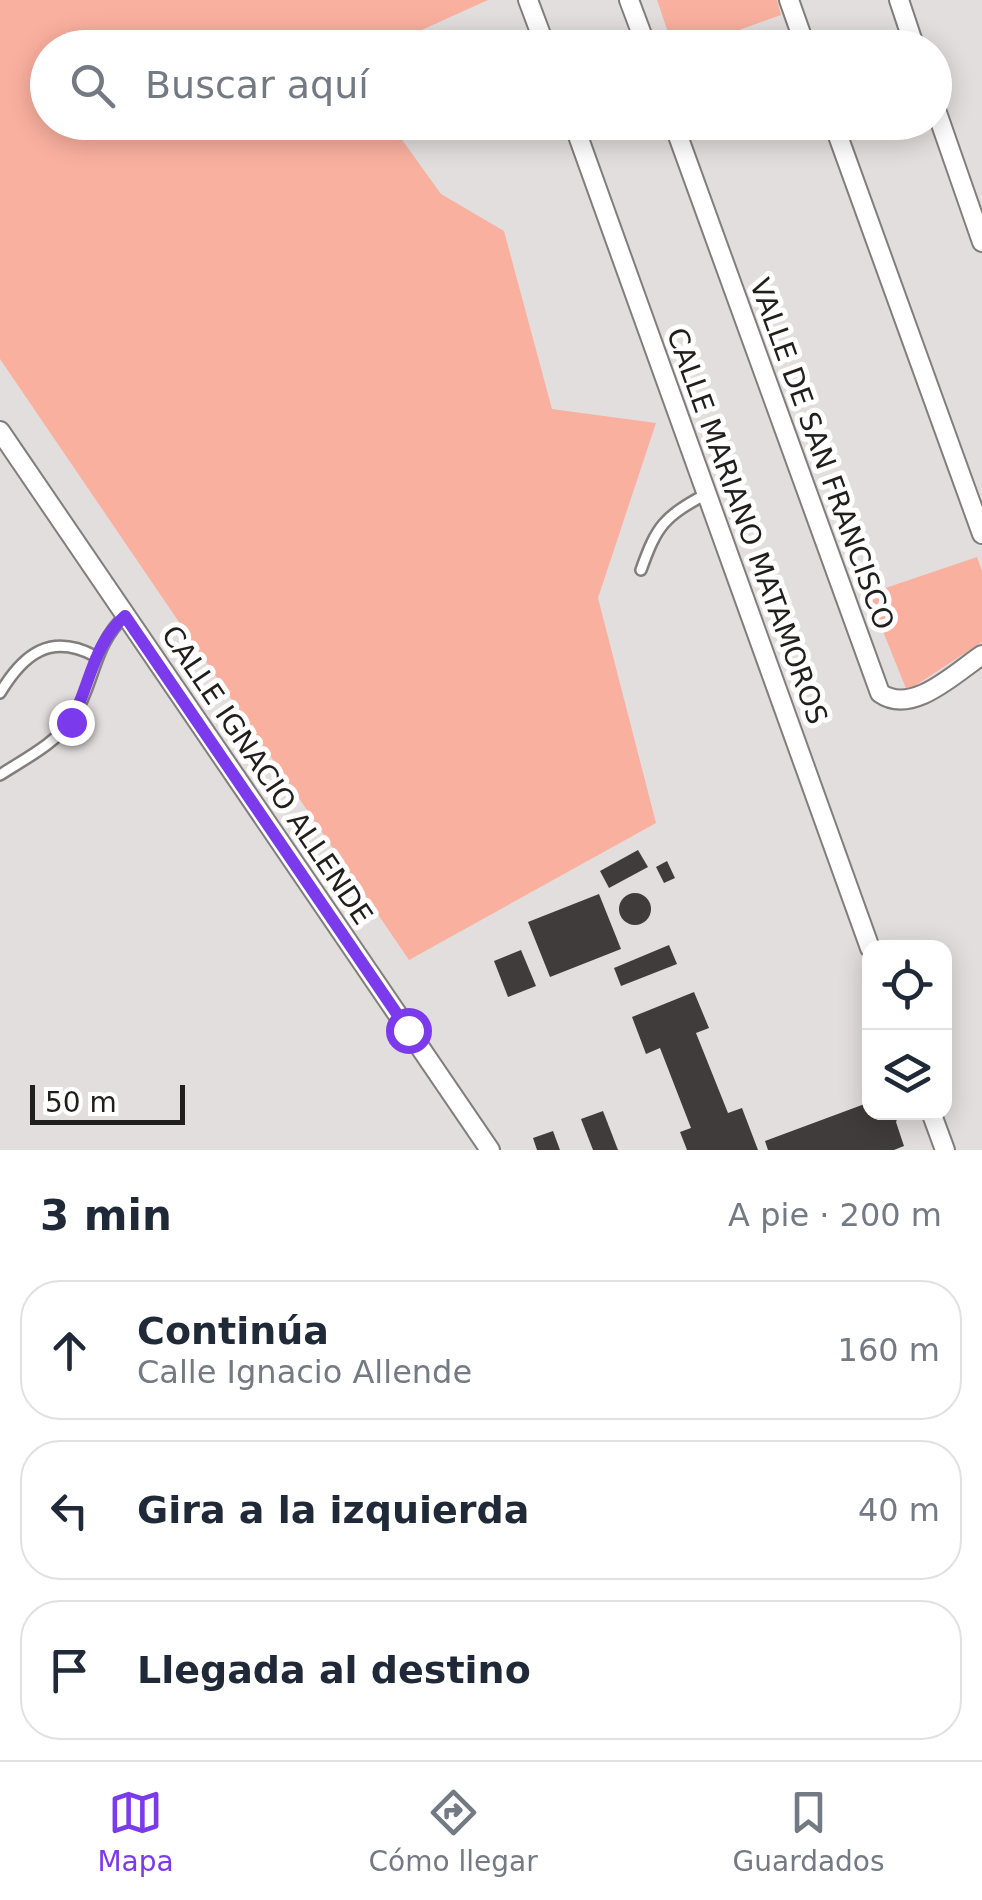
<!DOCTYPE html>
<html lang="es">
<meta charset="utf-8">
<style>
:root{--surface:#fff;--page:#f6f6f7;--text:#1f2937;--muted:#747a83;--line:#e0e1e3;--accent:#7c3aed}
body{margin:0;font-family:"DejaVu Sans",sans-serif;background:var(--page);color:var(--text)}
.controls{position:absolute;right:30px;bottom:30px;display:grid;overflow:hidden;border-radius:20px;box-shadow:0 5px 25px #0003}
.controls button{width:90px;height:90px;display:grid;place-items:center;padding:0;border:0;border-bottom:2px solid var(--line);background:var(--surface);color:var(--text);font:50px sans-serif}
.scale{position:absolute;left:30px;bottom:25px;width:155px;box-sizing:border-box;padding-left:10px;border:5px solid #201f1e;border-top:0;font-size:28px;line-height:35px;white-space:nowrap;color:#201f1e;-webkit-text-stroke:8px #fff;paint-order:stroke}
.stop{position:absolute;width:30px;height:30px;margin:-22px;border:8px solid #7c3aed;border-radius:50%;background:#fff}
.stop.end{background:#7c3aed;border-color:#fff;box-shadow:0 2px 10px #0008}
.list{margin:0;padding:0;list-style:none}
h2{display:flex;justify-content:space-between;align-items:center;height:130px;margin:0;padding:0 40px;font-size:42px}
h2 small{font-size:32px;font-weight:400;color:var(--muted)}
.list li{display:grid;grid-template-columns:65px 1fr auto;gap:30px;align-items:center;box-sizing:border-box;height:140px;margin:0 20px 20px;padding:0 20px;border:2px solid var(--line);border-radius:40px}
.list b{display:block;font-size:38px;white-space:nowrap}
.list p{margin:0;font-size:32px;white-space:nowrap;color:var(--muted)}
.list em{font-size:32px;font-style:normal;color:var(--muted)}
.icon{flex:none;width:55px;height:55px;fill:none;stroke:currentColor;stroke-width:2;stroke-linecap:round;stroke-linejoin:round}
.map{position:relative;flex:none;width:982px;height:1150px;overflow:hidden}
.search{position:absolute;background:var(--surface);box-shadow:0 5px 25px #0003;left:30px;right:30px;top:30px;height:110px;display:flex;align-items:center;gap:25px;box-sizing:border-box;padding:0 35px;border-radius:55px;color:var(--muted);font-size:38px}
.sheet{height:610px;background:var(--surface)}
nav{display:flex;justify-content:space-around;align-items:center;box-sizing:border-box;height:140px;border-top:2px solid var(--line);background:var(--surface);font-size:28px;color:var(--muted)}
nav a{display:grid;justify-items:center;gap:5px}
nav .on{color:var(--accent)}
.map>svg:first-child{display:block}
.green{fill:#fab09f}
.building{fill:#403c3c}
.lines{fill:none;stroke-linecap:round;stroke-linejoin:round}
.service-casing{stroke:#817e7d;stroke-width:14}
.minor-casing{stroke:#817e7d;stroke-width:22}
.service{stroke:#fff;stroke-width:9}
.minor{stroke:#fff;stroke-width:18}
.route{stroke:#7c3aed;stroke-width:12}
.labels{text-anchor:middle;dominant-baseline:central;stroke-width:10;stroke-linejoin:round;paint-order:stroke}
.street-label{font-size:28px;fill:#201f1e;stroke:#fff}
</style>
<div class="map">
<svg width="982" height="1150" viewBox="0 0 982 1150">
<rect width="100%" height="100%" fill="#e2dedd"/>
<g class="green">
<polygon points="0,0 488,0 384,47 48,48 48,122 390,123 441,194 504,231 552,409 656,423 598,598 656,823 409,960 0,359"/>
<polygon points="657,0 777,0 781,15 692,47 673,47"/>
<polygon points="977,557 982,571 982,642 907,691 868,594"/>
</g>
<g class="building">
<polygon points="638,850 648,867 609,888 600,871"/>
<polygon points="667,861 675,878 664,883 656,867"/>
<circle cx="635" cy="909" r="16"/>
<polygon points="599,894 621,949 550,977 528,922"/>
<polygon points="669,945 677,964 621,986 614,968"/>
<polygon points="521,950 536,986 508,997 494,961"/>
<polygon points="694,992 709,1028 696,1033 728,1113 742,1108 758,1150 687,1150 680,1132 691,1128 660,1048 646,1054 632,1017"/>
<polygon points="870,1102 870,1112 900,1112 896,1122 904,1146 894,1150 768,1150 765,1141"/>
<polygon points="603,1111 618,1150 593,1150 581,1119"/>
<polygon points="553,1131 560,1150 537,1150 533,1138"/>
</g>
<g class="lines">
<g class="service-casing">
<g id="service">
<path d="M641,570c16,-45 23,-53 65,-76"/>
<path d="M0,693c24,-40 51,-60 95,-37"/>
<path d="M0,775c23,-15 58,-33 73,-57 22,-35 20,-73 52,-102"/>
</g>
</g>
<g class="minor-casing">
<g id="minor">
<polyline points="528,0 546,48"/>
<polyline points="629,0 647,48"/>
<polyline points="789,0 806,48"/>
<polyline points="899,0 915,48"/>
<polyline points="934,104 982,242"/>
<polyline points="573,122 870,948"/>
<path d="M673,122l207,571c32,23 75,-20 102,-38"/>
<polyline points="833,122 982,534"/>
<polyline points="0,431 490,1150"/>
<polyline points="931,1112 945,1150"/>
</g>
</g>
<use href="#service" class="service"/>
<use href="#minor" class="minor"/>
</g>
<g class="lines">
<path class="route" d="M71,722c19,-37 22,-78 54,-106l283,414"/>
</g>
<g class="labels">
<g class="street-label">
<text transform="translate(822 454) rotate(70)">VALLE DE SAN FRANCISCO</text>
<text transform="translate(747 526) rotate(70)">CALLE MARIANO MATAMOROS</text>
<text transform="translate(267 775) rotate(56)">CALLE IGNACIO ALLENDE</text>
</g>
</g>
</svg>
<div class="controls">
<button><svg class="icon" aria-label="locate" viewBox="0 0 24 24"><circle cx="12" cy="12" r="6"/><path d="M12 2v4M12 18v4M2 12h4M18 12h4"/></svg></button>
<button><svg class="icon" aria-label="layers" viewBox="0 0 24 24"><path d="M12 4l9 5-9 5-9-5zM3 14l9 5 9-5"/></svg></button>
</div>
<div class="scale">50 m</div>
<div class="stop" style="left:408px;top:1030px"></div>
<div class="stop end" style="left:71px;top:722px"></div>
<div class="search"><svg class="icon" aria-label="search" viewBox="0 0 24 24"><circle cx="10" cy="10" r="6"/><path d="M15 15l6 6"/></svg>Buscar aquí</div>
</div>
<section class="sheet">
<h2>3 min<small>A pie · 200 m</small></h2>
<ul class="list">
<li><svg class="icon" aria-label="ahead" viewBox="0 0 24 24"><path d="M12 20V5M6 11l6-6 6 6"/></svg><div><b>Continúa</b><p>Calle Ignacio Allende</p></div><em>160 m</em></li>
<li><svg class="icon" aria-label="left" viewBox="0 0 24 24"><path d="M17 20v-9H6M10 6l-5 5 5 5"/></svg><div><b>Gira a la izquierda</b></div><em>40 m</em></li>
<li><svg class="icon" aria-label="arrive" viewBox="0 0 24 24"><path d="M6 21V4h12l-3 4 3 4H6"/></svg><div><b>Llegada al destino</b></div></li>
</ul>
</section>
<nav>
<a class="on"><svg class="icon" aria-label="map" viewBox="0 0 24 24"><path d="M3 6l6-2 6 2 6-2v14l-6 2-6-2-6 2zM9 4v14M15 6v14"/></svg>Mapa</a>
<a><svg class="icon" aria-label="directions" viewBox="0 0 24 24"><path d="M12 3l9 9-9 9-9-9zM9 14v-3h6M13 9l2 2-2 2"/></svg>Cómo llegar</a>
<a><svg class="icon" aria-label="saved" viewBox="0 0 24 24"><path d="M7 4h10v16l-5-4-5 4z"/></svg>Guardados</a>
</nav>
